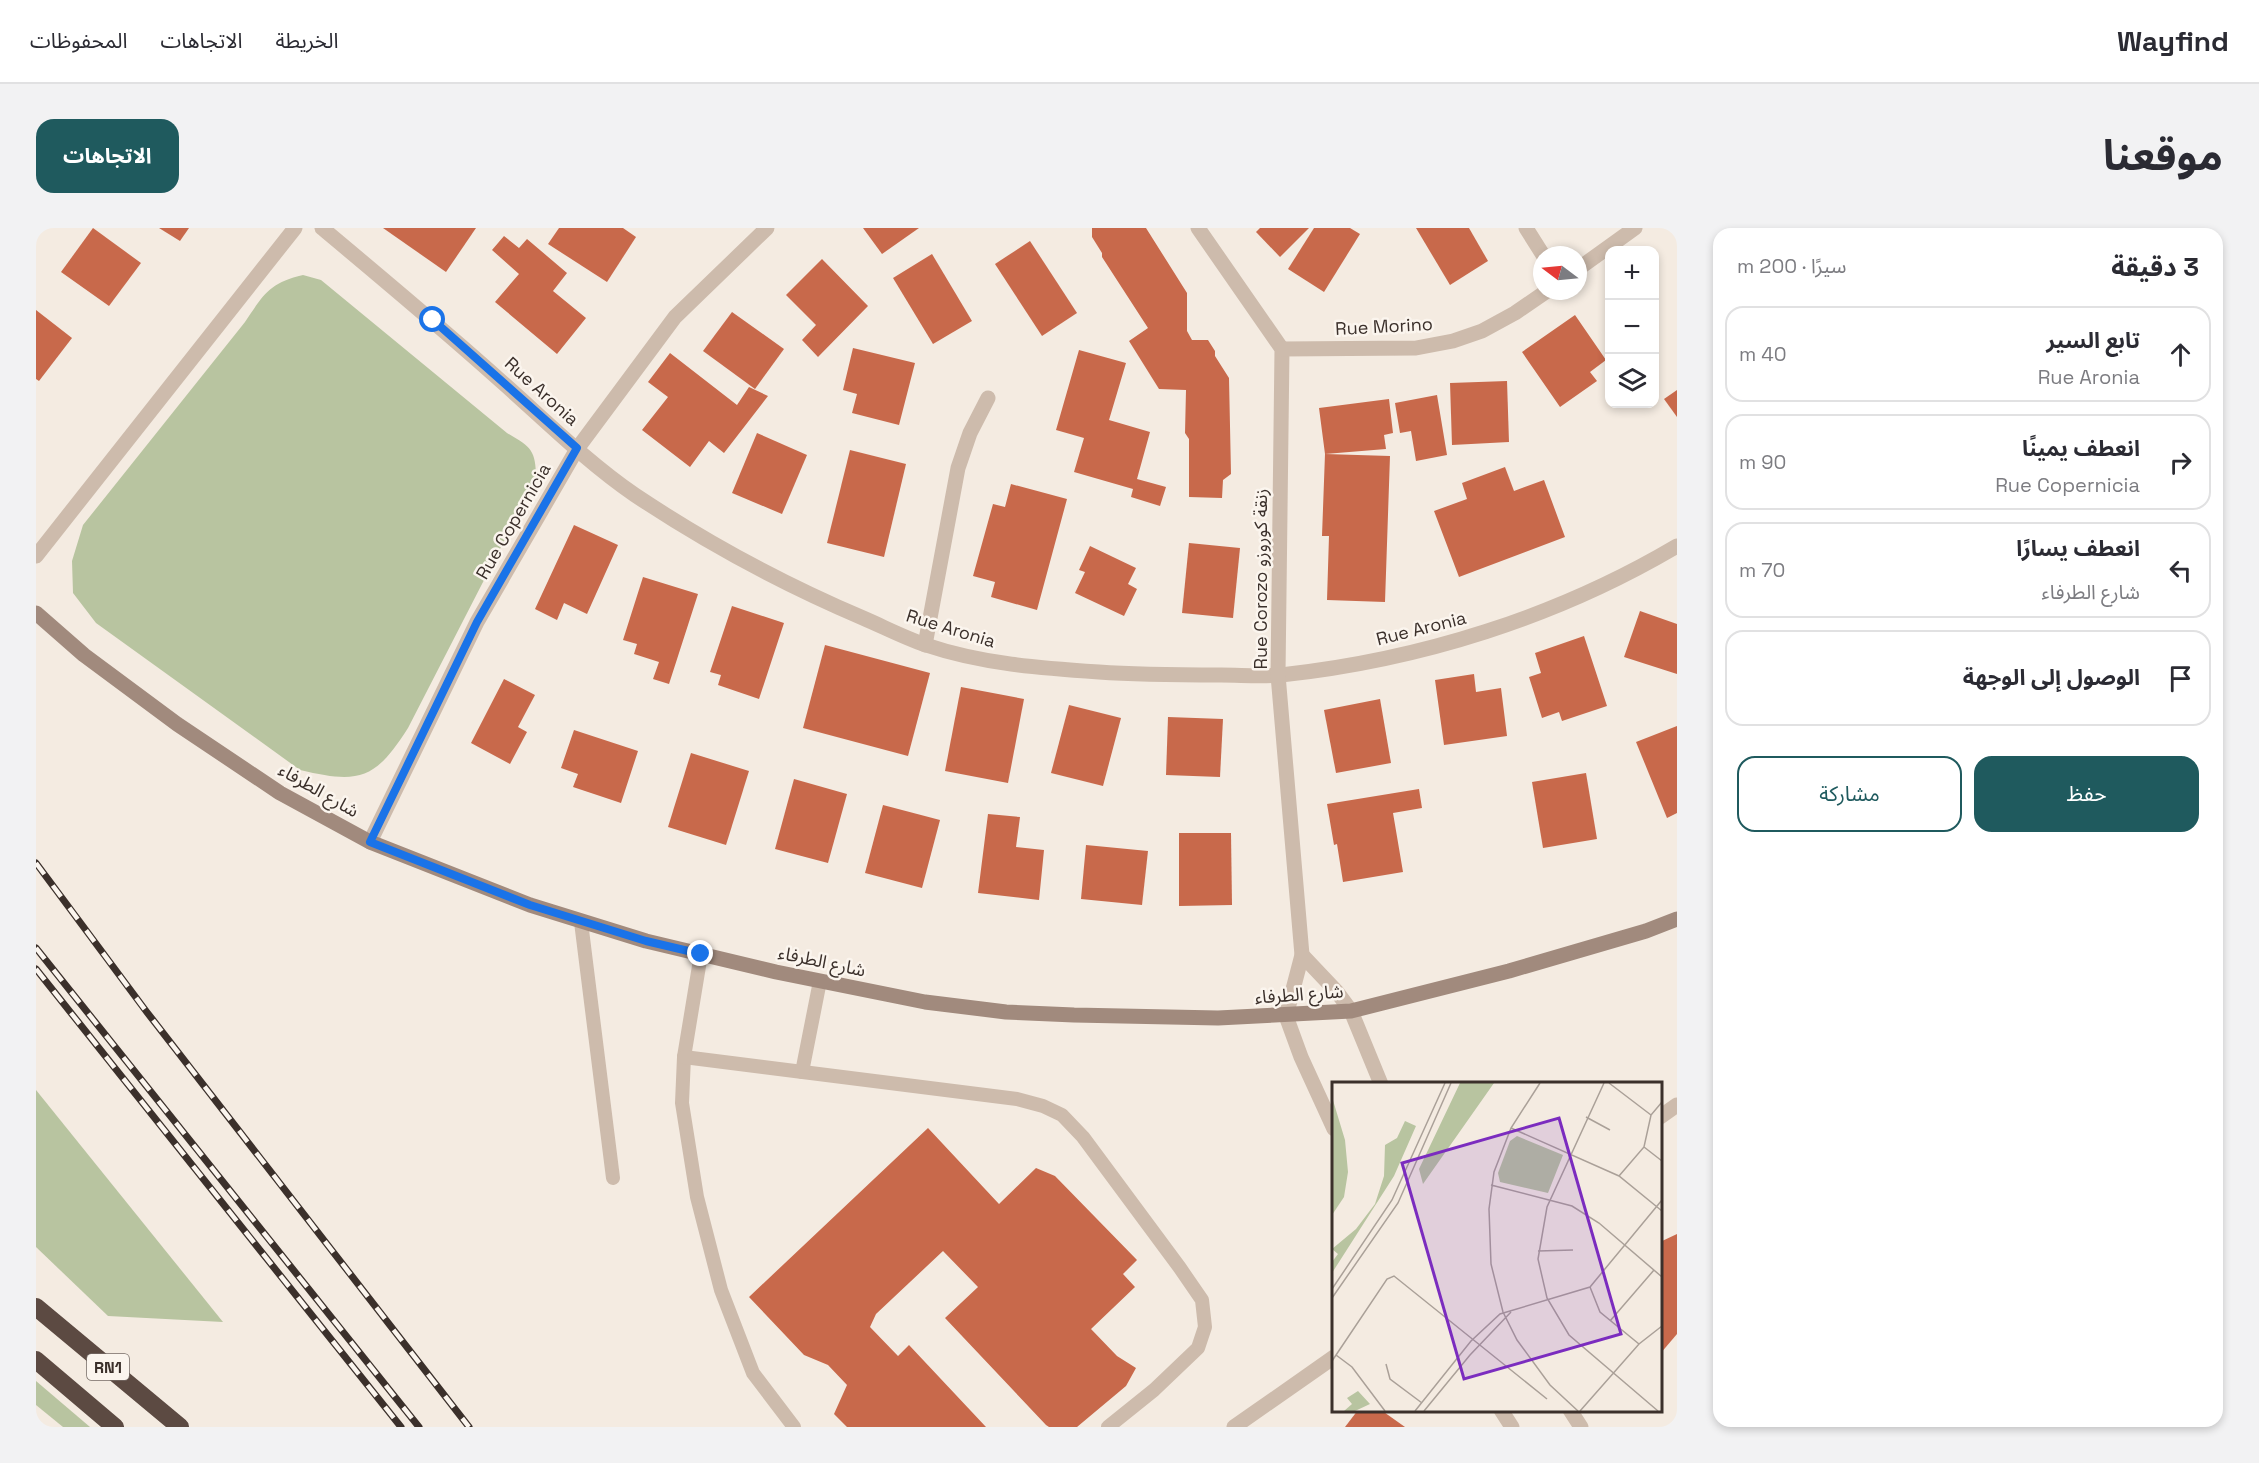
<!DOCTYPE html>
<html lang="ar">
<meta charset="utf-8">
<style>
:root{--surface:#fff;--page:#f2f2f3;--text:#2b2b33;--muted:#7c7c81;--line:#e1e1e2;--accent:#1f5a5e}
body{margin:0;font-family:"Space Grotesk","Noto Sans Arabic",sans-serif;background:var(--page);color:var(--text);direction:rtl}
.controls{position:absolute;right:18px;top:18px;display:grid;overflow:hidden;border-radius:12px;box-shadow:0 3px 9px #0003}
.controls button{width:54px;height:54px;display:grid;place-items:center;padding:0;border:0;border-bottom:2px solid var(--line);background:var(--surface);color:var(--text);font:30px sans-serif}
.compass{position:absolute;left:1497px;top:18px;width:54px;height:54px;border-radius:50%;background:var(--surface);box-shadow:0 3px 9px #0003;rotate:286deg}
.stop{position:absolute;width:18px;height:18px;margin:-14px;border:4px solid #1a73e8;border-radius:50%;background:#fff}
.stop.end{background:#1a73e8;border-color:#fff;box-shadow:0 2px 6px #0008}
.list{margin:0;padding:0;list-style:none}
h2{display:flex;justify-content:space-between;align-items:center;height:78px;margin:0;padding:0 24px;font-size:26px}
h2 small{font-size:20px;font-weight:400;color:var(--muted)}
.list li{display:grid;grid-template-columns:39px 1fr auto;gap:18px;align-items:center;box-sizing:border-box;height:96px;margin:0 12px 12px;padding:0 12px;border:2px solid var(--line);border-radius:18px}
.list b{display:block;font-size:22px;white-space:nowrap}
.list p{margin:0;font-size:20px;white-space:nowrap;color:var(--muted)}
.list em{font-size:20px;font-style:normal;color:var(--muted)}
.actions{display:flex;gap:12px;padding:18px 24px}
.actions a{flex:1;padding:14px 0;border:2px solid var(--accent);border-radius:18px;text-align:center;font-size:21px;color:var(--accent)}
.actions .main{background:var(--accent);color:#fff}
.icon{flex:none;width:33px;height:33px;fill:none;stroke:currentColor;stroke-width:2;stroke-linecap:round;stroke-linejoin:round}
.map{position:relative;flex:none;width:1641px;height:1199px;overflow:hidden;direction:ltr;border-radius:18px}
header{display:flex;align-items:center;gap:36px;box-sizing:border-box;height:84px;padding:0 30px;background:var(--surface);border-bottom:2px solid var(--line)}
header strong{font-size:28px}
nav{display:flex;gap:33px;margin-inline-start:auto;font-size:21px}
.intro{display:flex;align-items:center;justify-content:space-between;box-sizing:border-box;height:144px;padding:0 36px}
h1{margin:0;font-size:42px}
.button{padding:15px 27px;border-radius:18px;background:var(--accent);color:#fff;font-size:21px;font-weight:700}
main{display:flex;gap:36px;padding:0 36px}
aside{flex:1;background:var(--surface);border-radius:18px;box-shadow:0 3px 9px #0003}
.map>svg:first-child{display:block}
.green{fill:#b8c4a0}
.building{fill:#c8694b}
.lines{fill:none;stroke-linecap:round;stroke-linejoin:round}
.lane{stroke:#cdbbac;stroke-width:14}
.street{stroke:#cdbbac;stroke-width:15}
.secondary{stroke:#a18a7d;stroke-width:15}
.highway{stroke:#5c4a42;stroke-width:18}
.rail-casing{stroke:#3b302b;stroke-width:7}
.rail{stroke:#fbf5ee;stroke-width:4.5;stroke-dasharray:14;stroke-linecap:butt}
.route{stroke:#1a73e8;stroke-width:8}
.labels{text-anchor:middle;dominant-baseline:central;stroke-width:5;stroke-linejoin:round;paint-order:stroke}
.shield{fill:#fbf5ee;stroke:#756b66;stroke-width:1.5}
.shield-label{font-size:16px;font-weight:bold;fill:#3b302b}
.street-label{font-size:18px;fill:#3b302b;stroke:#fbf5ee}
.inset-road{fill:none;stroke:#aaa098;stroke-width:1.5}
.view{fill:#7b2cbf;fill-opacity:0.15;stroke:#7b2cbf;stroke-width:3}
.inset-edge{fill:none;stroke:#3b302b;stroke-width:3}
</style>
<header>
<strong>Wayfind</strong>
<nav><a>الخريطة</a><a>الاتجاهات</a><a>المحفوظات</a></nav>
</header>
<div class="intro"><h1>موقعنا</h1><a class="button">الاتجاهات</a></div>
<main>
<aside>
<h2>3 دقيقة<small>سيرًا · 200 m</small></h2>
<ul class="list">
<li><svg class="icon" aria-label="ahead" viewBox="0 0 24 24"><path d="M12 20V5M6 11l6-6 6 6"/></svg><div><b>تابع السير</b><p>Rue Aronia</p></div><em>40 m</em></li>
<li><svg class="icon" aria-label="right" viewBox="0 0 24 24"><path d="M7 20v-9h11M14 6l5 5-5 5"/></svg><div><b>انعطف يمينًا</b><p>Rue Copernicia</p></div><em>90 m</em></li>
<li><svg class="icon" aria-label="left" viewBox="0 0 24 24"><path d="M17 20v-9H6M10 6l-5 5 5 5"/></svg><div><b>انعطف يسارًا</b><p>شارع الطرفاء</p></div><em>70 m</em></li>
<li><svg class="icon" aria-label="arrive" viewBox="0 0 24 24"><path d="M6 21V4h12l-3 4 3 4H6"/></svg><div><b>الوصول إلى الوجهة</b></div></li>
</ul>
<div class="actions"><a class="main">حفظ</a><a>مشاركة</a></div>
</aside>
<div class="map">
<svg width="1641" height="1199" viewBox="0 0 1641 1199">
<rect width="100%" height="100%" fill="#f4ebe1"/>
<g class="green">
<path d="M267,47l18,5 186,153c24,14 29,17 29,46l-128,249c-33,52 -49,56 -108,42l-204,-147 -23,-30 -1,-32 11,-36 162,-203c19,-28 24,-39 58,-47z"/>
<polygon points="0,862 187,1094 72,1088 0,1019"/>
<polygon points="0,1153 54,1199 27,1199 0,1177"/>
</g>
<g class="building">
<polygon points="57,0 105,35 73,78 25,44"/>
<polygon points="123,0 153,0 144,13"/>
<polygon points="347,0 440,0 410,44"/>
<polygon points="523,0 587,0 600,9 571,54 512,16"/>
<polygon points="827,0 883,0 846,26"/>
<polygon points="1056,0 1110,0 1151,65 1151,103 1156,112 1172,112 1179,123 1179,128 1193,150 1195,246 1187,252 1186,270 1153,269 1153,211 1149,205 1150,162 1123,161 1093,113 1112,100 1066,29 1066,25 1056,9"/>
<polygon points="1224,0 1273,0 1244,29 1220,4"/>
<polygon points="1278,0 1314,0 1324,6 1288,64 1252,41"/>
<polygon points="1380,0 1433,0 1452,33 1414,57"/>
<polygon points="468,8 483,20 491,11 531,45 517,63 550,90 521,126 459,74 483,46 456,22"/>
<polygon points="994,13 1041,85 1006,108 959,36"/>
<polygon points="896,26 936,93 897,116 857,50"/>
<polygon points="786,31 832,78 782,129 766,112 780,97 750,67"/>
<polygon points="0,82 36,110 3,153 0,151"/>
<polygon points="696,84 748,121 719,161 667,123"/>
<polygon points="1539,87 1570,132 1554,144 1561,153 1524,179 1486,124"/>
<polygon points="817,120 879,135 863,197 816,185 821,166 807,162"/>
<polygon points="1043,122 1090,135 1073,192 1114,204 1101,251 1130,259 1124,278 1095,269 1097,261 1038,244 1048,210 1020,202"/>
<polygon points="634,125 701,177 713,159 732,168 688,225 673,213 654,239 606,202 632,169 612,154"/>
<polygon points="1471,153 1473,214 1416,217 1414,155"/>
<polygon points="1641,162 1641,189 1628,171"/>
<polygon points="1401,167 1411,227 1380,233 1375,203 1364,205 1359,175"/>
<polygon points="1353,171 1357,205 1348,207 1350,221 1289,226 1283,180"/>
<polygon points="721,205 771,227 746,286 696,265"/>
<polygon points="814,222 870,236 848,329 791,315"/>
<polygon points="1289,226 1354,228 1349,374 1291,372 1293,308 1286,308"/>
<polygon points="1469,239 1478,263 1508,252 1529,309 1423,349 1398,283 1431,271 1426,255"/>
<polygon points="975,256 1031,271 1001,382 955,369 959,354 937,348 957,276 969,279"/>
<polygon points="538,297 582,317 551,386 528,375 521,392 499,381"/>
<polygon points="1153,315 1204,320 1197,390 1146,385"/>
<polygon points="1054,318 1100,340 1092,356 1101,361 1088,388 1039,365 1049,344 1043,342"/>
<polygon points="607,349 662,366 633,456 617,451 623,434 598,426 601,416 587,412"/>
<polygon points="696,378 748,395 723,471 682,457 685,447 674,444"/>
<polygon points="1604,383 1641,396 1641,446 1588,429"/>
<polygon points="1548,408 1571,478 1526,493 1523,484 1506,490 1493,449 1505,445 1499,425"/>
<polygon points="789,417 894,445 872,528 767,500"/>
<polygon points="1438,446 1440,464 1465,460 1471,508 1408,517 1399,452"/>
<polygon points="468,451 499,467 482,499 491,504 474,536 435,515"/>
<polygon points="925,459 988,471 972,555 909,543"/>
<polygon points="1344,471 1355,535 1300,545 1288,482"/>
<polygon points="1033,477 1085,490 1067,558 1015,545"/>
<polygon points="1132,489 1187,491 1184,549 1130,547"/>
<polygon points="1641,498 1641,585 1631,590 1600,514"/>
<polygon points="538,502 602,523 585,575 537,559 542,546 525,540"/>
<polygon points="655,525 713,543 690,617 632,599"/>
<polygon points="1550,545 1561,611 1507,620 1496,554"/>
<polygon points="758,551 811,566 792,635 739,621"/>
<polygon points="1383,561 1386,580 1357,585 1367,644 1307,654 1301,616 1298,617 1291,576"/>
<polygon points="847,577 904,592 886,660 829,645"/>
<polygon points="952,586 984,589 980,619 1008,622 1003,672 942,665"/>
<polygon points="1143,605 1195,605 1196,677 1143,678"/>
<polygon points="1050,617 1112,623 1106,677 1045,671"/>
<polygon points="892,900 963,976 1000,940 1019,948 1101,1032 1087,1046 1099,1059 1055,1101 1081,1128 1100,1140 1090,1158 1041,1199 1013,1199 1010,1197 909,1090 942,1059 907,1023 840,1086 834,1099 862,1128 873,1117 950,1199 811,1199 798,1186 811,1157 792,1137 768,1127 713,1069"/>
<polygon points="1641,1006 1641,1106 1624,1126 1624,1014"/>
<polygon points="1322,1182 1345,1182 1369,1199 1309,1199"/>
</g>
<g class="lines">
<g class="lane">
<polyline points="545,694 577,950"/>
<polyline points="665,726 648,829 646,875 661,969 685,1062 717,1145 758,1199"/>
<polyline points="648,829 981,871 1007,878 1026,887 1047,909 1144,1040 1166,1072 1169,1099 1162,1120 1118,1162 1072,1199"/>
<polyline points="766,844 784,753"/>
</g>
<g class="street">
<path d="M286,0c61,51 121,101 180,154 43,38 85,80 133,113 72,48 148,89 228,123 21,9 42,20 63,27 56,19 114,23 173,27 40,3 81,3 122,3 20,0 41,2 60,0 139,-15 276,-58 396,-129"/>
<polyline points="1162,0 1246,121 1242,447 1266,727 1250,788 1265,829 1298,901"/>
<polyline points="1490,0 1507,27"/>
<polyline points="1542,41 1599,0"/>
<polyline points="1246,121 1380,120 1417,113 1446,103 1479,85 1511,63"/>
<polyline points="0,328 259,0"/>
<polyline points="889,417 922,240 934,205 952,170"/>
<polyline points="334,614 441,394 541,221 639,89 731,0"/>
<polyline points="1266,727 1301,764 1315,783 1345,856"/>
<polyline points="1624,889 1641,877"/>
<polyline points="1465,1182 1476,1199"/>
<polyline points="1534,1182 1545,1199"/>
<polyline points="1198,1199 1298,1129"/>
</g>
<polyline class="secondary" points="0,385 48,427 141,496 244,565 334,614 494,677 610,713 740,744 889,774 970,784 1038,787 1182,790 1315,783 1473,743 1610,703 1641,691"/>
<g class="highway">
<polyline points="0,1079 144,1199"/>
<polyline points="0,1132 79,1199"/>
</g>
<g class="rail-casing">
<g id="rail">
<polyline points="0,635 110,783 433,1199"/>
<polyline points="0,720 383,1199"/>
<polyline points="0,741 365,1199"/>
</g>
</g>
<use href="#rail" class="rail"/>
</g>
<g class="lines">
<polyline class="route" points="397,92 541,220 441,394 334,614 494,677 610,713 665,726"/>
</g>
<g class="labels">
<rect class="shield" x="51" y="1126" width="42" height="26" rx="4.5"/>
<g class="shield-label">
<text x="72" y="1139">RN1</text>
</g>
<g class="street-label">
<text transform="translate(1348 98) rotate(-3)">Rue Morino</text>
<text transform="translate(506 163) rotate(42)">Rue Aronia</text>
<text transform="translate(477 293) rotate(-60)">Rue Copernicia</text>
<text transform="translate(1224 351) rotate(-90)">Rue Corozo زنقة كوروزو</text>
<text transform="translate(915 400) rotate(17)">Rue Aronia</text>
<text transform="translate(1385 400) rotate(-14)">Rue Aronia</text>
<text transform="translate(283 562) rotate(30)">شارع الطرفاء</text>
<text transform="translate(786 733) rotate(12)">شارع الطرفاء</text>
<text transform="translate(1263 766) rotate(-4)">شارع الطرفاء</text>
</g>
</g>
<g transform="translate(1296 854)">
<rect width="330" height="330" fill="#f4ebe1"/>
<path d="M128,1h34l-71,101 -4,-15zM0,15l13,43 3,32 -4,25 -12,18zM73,39l11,5 -22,50 -62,97v-11l6,-8 -6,-5 24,-20 19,-25 9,-28 1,-31 12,-7zM185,54l46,19 -15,38 -48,-11 -2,-9 12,-32zM26,309l12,13 -15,7h-11l8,-7 -5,-6z" fill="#b8c4a0"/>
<path class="inset-road" d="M208,1l-29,45 -17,44 -5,37 2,55 12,48 14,28 33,45 28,26M272,1l-57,124 -9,52 9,39 22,37 89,76M277,1l42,32M254,35l24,13M179,46l108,48 43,35M312,65l18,14M287,94l25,-29 7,-32 11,-13M159,103l81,21 27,17 63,54M206,169l35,-1M258,205l10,25 39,32M0,207l60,-89 53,-117M0,216l66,-95 53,-120M278,239l44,-51M4,273l16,12 33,44M0,279l55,-82 7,-3 153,123M54,282l4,15 32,24M83,329l56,-70 29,-27 90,-27 72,-87M92,329l46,-56 41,-43M248,329l59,-67 23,-18"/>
<path class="view" d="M227,36l62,216 -157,45 -62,-216z"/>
<rect width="330" height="330" class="inset-edge"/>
</g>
</svg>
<div class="controls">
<button>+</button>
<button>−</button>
<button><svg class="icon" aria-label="layers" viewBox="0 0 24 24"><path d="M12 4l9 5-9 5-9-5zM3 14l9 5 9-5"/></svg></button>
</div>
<svg class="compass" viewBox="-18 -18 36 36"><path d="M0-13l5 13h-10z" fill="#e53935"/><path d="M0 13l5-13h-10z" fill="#7c7c81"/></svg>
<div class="stop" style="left:397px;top:92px"></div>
<div class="stop end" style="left:665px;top:726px"></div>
</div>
</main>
